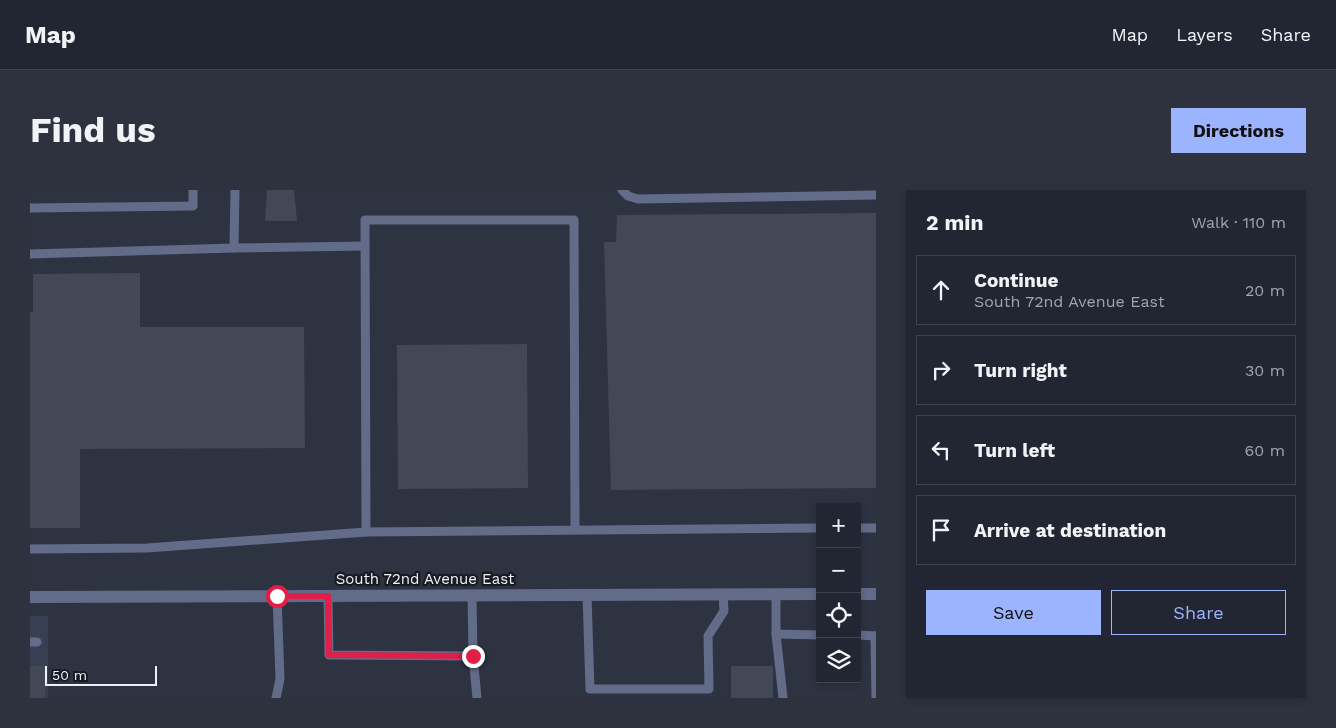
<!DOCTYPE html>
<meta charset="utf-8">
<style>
:root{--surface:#222632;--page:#2e323e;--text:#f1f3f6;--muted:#a2a5ac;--line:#3f434d;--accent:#9cb4fd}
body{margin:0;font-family:"Work Sans",sans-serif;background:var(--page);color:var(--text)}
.controls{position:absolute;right:15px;bottom:15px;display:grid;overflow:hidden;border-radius:0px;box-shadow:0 2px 8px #0003}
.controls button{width:45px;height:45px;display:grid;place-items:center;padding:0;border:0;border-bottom:1px solid var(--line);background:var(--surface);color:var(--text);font:25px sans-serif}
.scale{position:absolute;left:15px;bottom:12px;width:112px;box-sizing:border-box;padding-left:5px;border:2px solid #edf1fa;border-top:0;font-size:14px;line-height:18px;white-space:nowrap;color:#edf1fa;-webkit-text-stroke:4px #191b22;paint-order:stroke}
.stop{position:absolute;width:15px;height:15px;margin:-11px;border:4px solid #e11d48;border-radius:50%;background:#fff}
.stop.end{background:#e11d48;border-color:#fff;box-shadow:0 1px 5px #0008}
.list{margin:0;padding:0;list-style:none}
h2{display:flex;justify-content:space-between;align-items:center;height:65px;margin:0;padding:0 20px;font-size:21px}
h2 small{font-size:16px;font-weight:400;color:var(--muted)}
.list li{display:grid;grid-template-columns:32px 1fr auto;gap:15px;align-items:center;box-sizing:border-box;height:70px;margin:0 10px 10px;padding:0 10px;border:1px solid var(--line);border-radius:0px}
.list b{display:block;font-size:19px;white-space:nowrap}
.list p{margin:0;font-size:16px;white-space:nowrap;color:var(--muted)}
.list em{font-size:16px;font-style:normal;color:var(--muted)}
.actions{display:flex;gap:10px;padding:15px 20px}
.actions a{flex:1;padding:11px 0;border:1px solid var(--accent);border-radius:0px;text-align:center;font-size:18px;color:var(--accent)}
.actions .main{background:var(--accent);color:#111}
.icon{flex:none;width:28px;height:28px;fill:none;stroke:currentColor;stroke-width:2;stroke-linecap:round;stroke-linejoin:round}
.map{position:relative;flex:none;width:846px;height:508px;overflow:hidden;border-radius:0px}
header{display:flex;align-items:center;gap:30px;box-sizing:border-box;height:70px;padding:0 25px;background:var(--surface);border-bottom:1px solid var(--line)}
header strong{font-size:24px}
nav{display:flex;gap:28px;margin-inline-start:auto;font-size:18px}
.intro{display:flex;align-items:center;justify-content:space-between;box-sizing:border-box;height:120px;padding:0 30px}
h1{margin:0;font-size:35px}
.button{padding:12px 22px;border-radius:0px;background:var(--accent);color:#111;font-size:18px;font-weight:700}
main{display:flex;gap:30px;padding:0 30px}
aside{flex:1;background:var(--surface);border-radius:0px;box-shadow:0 2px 8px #0003}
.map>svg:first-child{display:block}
.built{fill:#383f52}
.building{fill:#434857}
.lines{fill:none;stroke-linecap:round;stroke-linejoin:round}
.lane{stroke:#626b88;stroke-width:9}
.street{stroke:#626b88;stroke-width:12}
.route{stroke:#e11d48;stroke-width:6}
.labels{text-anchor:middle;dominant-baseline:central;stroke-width:4.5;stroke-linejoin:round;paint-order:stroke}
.street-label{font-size:15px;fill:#edf1fa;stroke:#191b22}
</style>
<header>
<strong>Map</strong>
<nav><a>Map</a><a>Layers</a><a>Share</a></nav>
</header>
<div class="intro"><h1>Find us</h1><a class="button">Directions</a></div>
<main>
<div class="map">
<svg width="846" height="508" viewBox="0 0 846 508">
<rect width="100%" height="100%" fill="#2e3342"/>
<rect class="built" x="0" y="426" width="18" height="82"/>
<g class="building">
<polygon points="237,0 264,0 267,31 235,31"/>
<polygon points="846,23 846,298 581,300 574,52 586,52 587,25"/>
<polygon points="110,83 110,137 274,137 275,258 50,259 50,338 0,338 0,122 3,122 3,84"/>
<polygon points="497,154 498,298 368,299 367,155"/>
<rect x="0" y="476" width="15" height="32"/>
<rect x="701" y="476" width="42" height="32"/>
</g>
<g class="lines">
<g class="lane">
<polyline points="592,0 598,6 608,9 846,5"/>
<polyline points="0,18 163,16 163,0"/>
<polyline points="204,58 335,56"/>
<polyline points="0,64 204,58 205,0"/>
<polyline points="827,338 846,338"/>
<polyline points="545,340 544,30 335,30 336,342 790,338"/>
<polyline points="0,359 117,358 336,342"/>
<polyline points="746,404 746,444 790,445"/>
<polyline points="557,405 560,499 679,499 678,446 694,421 693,404"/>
<polyline points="298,406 299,465 443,466 442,405"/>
<polyline points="746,444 753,508"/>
<polyline points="827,445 846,446"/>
<polyline points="845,446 846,508"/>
<polyline points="0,452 7,452"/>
<polyline points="443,466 447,508"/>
<polyline points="246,508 250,489 247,406"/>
</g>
<g class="street">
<polyline points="827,404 846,404"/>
<polyline points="0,407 790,404"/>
</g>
</g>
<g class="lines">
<polyline class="route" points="247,406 298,406 299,465 443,466"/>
</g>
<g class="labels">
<g class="street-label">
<text x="395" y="389">South 72nd Avenue East</text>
</g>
</g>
</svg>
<div class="controls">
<button>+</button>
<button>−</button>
<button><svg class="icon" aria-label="locate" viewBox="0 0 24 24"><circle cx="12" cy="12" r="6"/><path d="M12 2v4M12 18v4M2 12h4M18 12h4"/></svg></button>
<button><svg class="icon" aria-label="layers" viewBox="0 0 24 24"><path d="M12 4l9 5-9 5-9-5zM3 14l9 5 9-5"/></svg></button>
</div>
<div class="scale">50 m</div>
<div class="stop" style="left:247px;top:406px"></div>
<div class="stop end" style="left:443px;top:466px"></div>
</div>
<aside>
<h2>2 min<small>Walk · 110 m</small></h2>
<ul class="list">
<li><svg class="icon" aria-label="ahead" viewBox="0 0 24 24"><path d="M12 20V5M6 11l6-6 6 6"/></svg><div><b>Continue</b><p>South 72nd Avenue East</p></div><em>20 m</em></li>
<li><svg class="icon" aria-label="right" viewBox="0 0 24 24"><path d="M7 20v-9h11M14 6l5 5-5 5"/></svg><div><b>Turn right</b></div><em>30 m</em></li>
<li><svg class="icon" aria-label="left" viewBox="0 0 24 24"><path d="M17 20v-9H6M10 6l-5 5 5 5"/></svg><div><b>Turn left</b></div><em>60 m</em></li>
<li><svg class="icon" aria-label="arrive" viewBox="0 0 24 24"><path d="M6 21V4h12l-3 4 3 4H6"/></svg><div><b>Arrive at destination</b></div></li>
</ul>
<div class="actions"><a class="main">Save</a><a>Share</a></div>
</aside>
</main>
